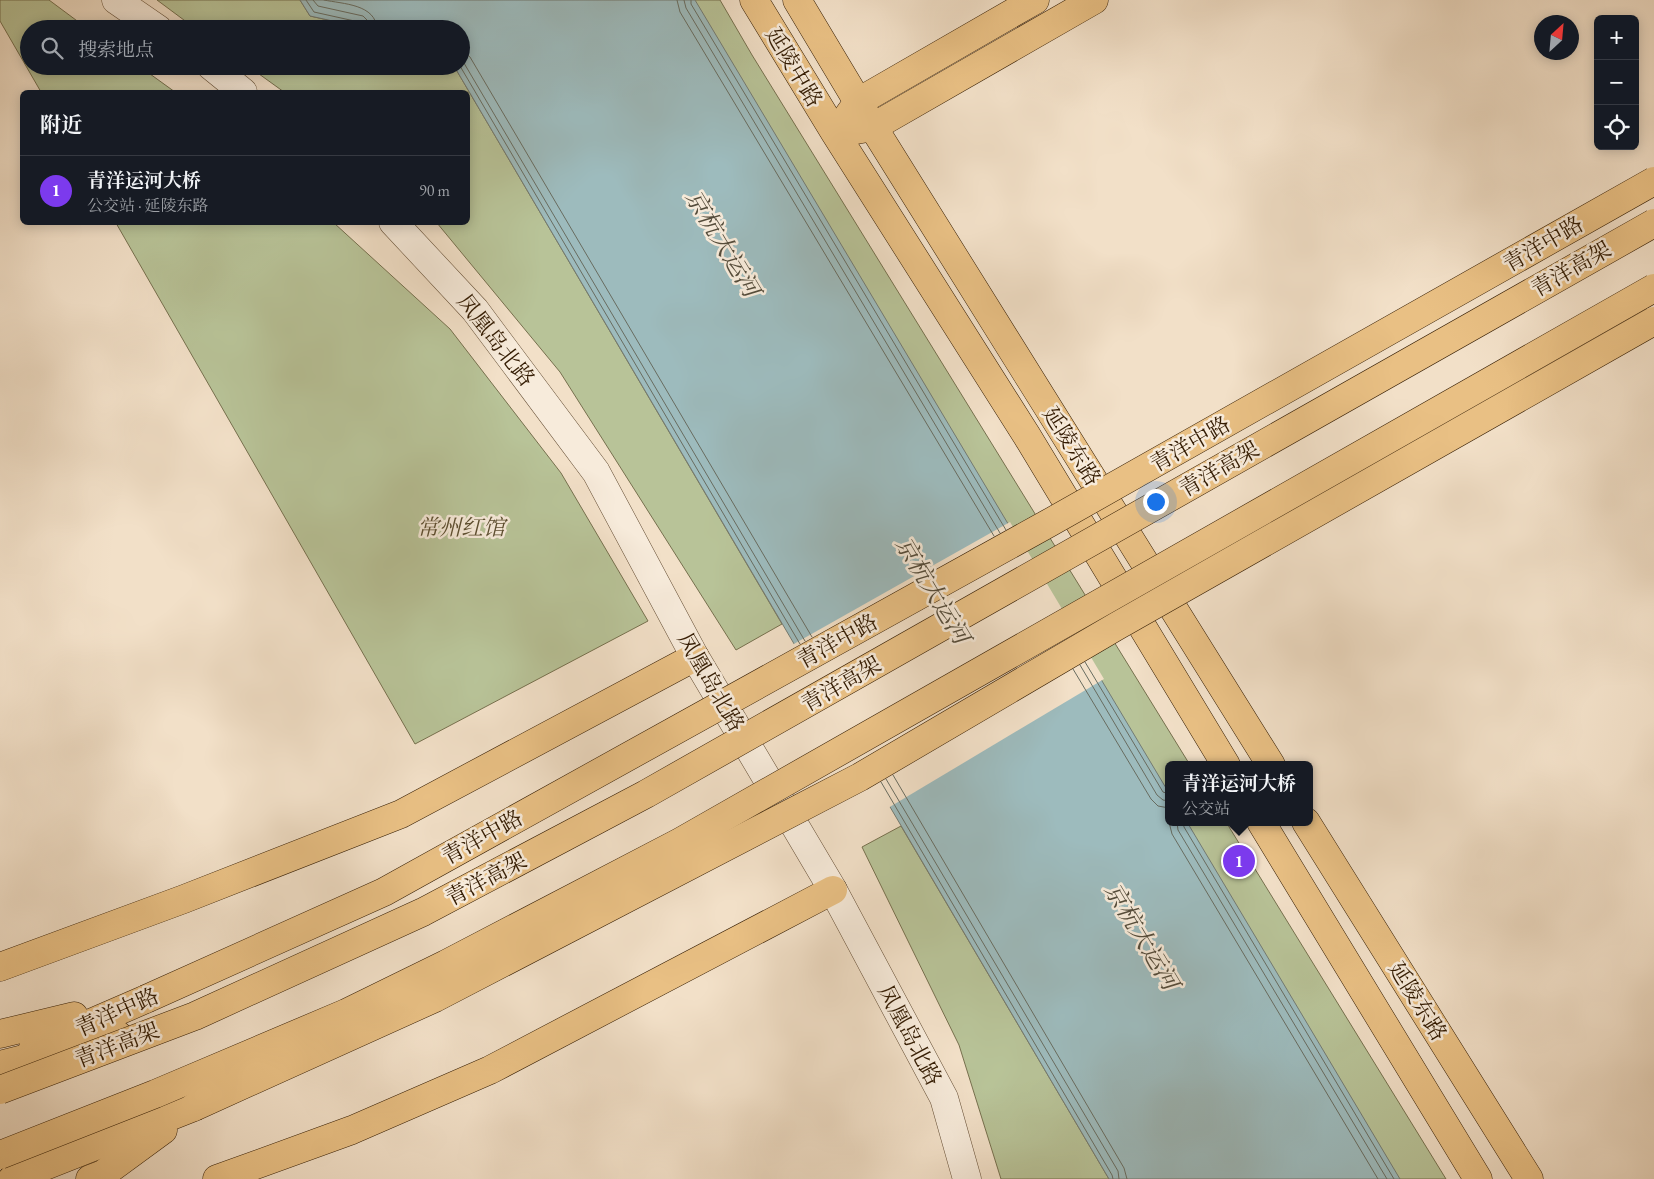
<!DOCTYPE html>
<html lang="zh">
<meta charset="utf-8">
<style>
:root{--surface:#171b24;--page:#20242c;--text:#f1f3f6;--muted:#9ea1a6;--line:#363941;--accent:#7c3aed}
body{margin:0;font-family:"EB Garamond","Noto Serif SC",serif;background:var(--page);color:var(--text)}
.controls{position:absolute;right:15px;top:15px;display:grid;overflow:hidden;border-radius:8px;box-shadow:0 2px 12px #0003}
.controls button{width:45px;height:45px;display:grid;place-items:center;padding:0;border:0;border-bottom:1px solid var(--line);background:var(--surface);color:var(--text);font:25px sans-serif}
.compass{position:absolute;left:1534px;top:15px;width:45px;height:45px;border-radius:50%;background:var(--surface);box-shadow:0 2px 12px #0003;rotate:26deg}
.you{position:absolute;left:1155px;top:501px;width:18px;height:18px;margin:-12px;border:4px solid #fff;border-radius:50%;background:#1a73e8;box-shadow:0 0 0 8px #1a73e833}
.badge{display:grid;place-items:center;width:32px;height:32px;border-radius:50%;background:var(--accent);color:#fff;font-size:16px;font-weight:700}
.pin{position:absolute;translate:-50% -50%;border:2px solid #fff;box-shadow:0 1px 5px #0006}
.popup{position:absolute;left:1165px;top:761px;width:148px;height:65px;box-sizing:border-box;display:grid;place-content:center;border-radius:8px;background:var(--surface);filter:drop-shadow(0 1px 4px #0005);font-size:16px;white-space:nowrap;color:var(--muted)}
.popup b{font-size:19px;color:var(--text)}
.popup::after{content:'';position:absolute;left:50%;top:100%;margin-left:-10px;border:10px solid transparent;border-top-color:var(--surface)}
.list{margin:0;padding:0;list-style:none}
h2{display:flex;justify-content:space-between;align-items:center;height:65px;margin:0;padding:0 20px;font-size:21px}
h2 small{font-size:16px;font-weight:400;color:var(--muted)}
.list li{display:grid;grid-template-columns:32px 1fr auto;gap:15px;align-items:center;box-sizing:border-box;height:70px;padding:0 20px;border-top:1px solid var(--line)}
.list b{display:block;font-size:19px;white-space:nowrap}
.list p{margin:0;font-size:16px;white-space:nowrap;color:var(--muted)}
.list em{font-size:16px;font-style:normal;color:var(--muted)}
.icon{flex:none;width:28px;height:28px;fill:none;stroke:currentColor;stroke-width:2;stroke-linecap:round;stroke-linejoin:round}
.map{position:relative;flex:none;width:1654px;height:1179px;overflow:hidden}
.search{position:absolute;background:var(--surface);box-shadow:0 2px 12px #0003;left:20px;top:20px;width:450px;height:55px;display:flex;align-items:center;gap:12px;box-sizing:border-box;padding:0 18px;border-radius:28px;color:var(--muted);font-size:19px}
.panel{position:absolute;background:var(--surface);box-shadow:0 2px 12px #0003;left:20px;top:90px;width:450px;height:135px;border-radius:8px}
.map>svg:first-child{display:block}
.green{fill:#b8c398;stroke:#76704e}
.water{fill:#9dbbbd;stroke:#737b73}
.pier{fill:#f2e0c8}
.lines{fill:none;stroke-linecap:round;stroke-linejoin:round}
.shore{stroke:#686c60;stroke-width:1}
.minor-casing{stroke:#644d34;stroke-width:29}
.major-casing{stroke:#341c03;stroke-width:29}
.highway-casing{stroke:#341c03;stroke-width:29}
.minor{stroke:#f7ebdb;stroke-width:28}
.major{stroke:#e9c084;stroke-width:28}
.highway{stroke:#e9c084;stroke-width:28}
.major-bridge-casing{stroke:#341c03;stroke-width:29;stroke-linecap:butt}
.highway-bridge-casing{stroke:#341c03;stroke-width:29;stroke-linecap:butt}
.major-bridge{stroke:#e9c084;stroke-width:28}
.highway-bridge{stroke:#e9c084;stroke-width:28}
.labels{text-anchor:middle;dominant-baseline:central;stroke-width:5;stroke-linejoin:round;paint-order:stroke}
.street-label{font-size:22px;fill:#341c03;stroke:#f7ebdb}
.park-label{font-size:22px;font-style:italic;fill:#5c4e30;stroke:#f7ebdb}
.water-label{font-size:24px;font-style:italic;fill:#544c3b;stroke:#f7ebdb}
</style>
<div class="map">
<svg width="1654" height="1179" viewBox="0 0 1654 1179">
<rect width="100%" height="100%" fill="#f2e0c8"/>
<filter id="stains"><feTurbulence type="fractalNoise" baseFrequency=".004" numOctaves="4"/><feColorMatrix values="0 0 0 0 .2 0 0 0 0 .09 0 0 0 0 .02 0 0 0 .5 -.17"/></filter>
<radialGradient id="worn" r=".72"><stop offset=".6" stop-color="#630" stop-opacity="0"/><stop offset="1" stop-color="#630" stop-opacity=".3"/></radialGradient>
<g class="green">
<polygon points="0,0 49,0 88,29 29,29 29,66 139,66 175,92 41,92 0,21"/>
<polygon points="157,0 300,0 310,16 369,29 196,29"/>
<polygon points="664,0 720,0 752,55 1190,765 1169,765 1169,822 1226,822 1446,1179 1378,1179"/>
<polygon points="248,66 454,66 782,624 736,650 560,372 437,223 468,222 468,92 284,92"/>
<polygon points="116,223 334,223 450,329 561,473 648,621 415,744"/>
<polygon points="901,826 1109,1179 1001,1179 959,1045 862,847"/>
</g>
<polygon class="water" points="300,0 695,0 1169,793 1169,822 1187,822 1400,1179 1109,1179 454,66 461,66 461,29 369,29 310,16"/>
<polygon class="pier" points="1010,522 1104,679 888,808 792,645"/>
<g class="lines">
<g class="shore">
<polyline points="306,0 314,12 359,22 363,24 363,29"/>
<polyline points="313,0 318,6 363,16 368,21 370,29"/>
<path d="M324,0c19,4 52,4 53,29"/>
<polyline points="677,0 680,12 994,536"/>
<polyline points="684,0 686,8 1000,533"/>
<polyline points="691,0 691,4 1006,530"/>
<polyline points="461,49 470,57 812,637"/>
<polyline points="461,58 805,641"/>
<polyline points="460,66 800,644"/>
<polyline points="1085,662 1163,792 1169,794"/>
<polyline points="1080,665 1157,795 1163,800 1169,801"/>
<polyline points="1073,669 1151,799 1158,806 1169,808"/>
<polyline points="893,775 1124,1168 1127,1179"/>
<polyline points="886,779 1118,1171 1119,1179"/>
<polyline points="881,782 1112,1175 1113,1179"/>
<polyline points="1169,822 1172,834 1378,1179"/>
<polyline points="1177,822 1178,830 1387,1179"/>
<polyline points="1183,822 1184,827 1394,1179"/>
</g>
<g class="minor-casing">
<g id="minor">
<polyline points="116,0 158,29"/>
<polyline points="211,66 243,92"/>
<polyline points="393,222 475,310 596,472 695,657 833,890 944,1098 967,1179"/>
</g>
</g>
<g class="major-casing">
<g id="major">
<polyline points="754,0 835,133 1027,436 1226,765"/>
<polyline points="797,0 873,127 1271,765"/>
<polyline points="848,116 858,102 1035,0"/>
<polyline points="856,130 873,127 1094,0"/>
<polyline points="1261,822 1478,1179"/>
<polyline points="1306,822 1529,1179"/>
<polyline points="0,967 184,899 401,814 695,657"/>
<polyline points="0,1034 74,1016"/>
<polyline points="33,1048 146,999"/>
<polyline points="12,1179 194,1107"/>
<polyline points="90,1179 103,1174 163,1130"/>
<polyline points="217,1179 352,1130 490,1070 833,890"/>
</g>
</g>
<g class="highway-casing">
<polyline id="highway" points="0,1065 118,1035"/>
</g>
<use href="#minor" class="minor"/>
<use href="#major" class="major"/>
<use href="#highway" class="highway"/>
<g class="major-bridge-casing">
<g id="major-bridge">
<polyline points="146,999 384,892 1049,523 1654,181"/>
<polyline points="194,1107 435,998 860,777 1117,626 1654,321"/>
</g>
</g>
<g class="highway-bridge-casing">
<g id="highway-bridge">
<polyline points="0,1090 195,1016 423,912 646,794 1654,223"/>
<polyline points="0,1155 155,1094 346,1013 446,964 680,842 1654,288"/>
</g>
</g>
<use href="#major-bridge" class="major-bridge"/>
<use href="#highway-bridge" class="highway-bridge"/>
</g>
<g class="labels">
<g class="street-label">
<text transform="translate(794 67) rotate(59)">延陵中路</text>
<text transform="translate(1543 244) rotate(-30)">青洋中路</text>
<text transform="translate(1571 269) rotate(-30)">青洋高架</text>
<text transform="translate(496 340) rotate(52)">凤凰岛北路</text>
<text transform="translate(1190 444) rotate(-30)">青洋中路</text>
<text transform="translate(1072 446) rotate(58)">延陵东路</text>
<text transform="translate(1219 469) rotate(-30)">青洋高架</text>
<text transform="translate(837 641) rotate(-29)">青洋中路</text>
<text transform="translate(711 682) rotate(60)">凤凰岛北路</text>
<text transform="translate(841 684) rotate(-30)">青洋高架</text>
<text transform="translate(482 837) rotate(-29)">青洋中路</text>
<text transform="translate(486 879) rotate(-28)">青洋高架</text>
<text transform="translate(1418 1001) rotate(58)">延陵东路</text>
<text transform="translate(117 1012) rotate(-24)">青洋中路</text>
<text transform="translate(910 1035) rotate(62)">凤凰岛北路</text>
<text transform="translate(117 1045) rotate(-21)">青洋高架</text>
</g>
<g class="park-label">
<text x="461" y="527">常州红馆</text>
</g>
<g class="water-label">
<text transform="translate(723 243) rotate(59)">京杭大运河</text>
<text transform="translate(933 590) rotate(59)">京杭大运河</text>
<text transform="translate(1142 936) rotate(59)">京杭大运河</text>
</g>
</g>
<rect width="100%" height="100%" filter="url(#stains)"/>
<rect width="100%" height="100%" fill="url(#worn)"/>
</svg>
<div class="controls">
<button>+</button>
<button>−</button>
<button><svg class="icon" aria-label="locate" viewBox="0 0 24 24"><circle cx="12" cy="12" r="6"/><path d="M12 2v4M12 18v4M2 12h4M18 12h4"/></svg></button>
</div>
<svg class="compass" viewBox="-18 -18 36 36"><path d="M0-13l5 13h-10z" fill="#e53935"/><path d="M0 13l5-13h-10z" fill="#9ea1a6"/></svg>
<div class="you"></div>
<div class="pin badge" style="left:1239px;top:861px">1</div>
<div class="popup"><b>青洋运河大桥</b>公交站</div>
<div class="search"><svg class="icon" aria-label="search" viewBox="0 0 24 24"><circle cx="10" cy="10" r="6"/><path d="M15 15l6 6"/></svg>搜索地点</div>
<section class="panel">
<h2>附近<small></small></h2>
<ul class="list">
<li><span class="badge">1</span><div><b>青洋运河大桥</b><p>公交站 · 延陵东路</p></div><em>90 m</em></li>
</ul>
</section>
</div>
